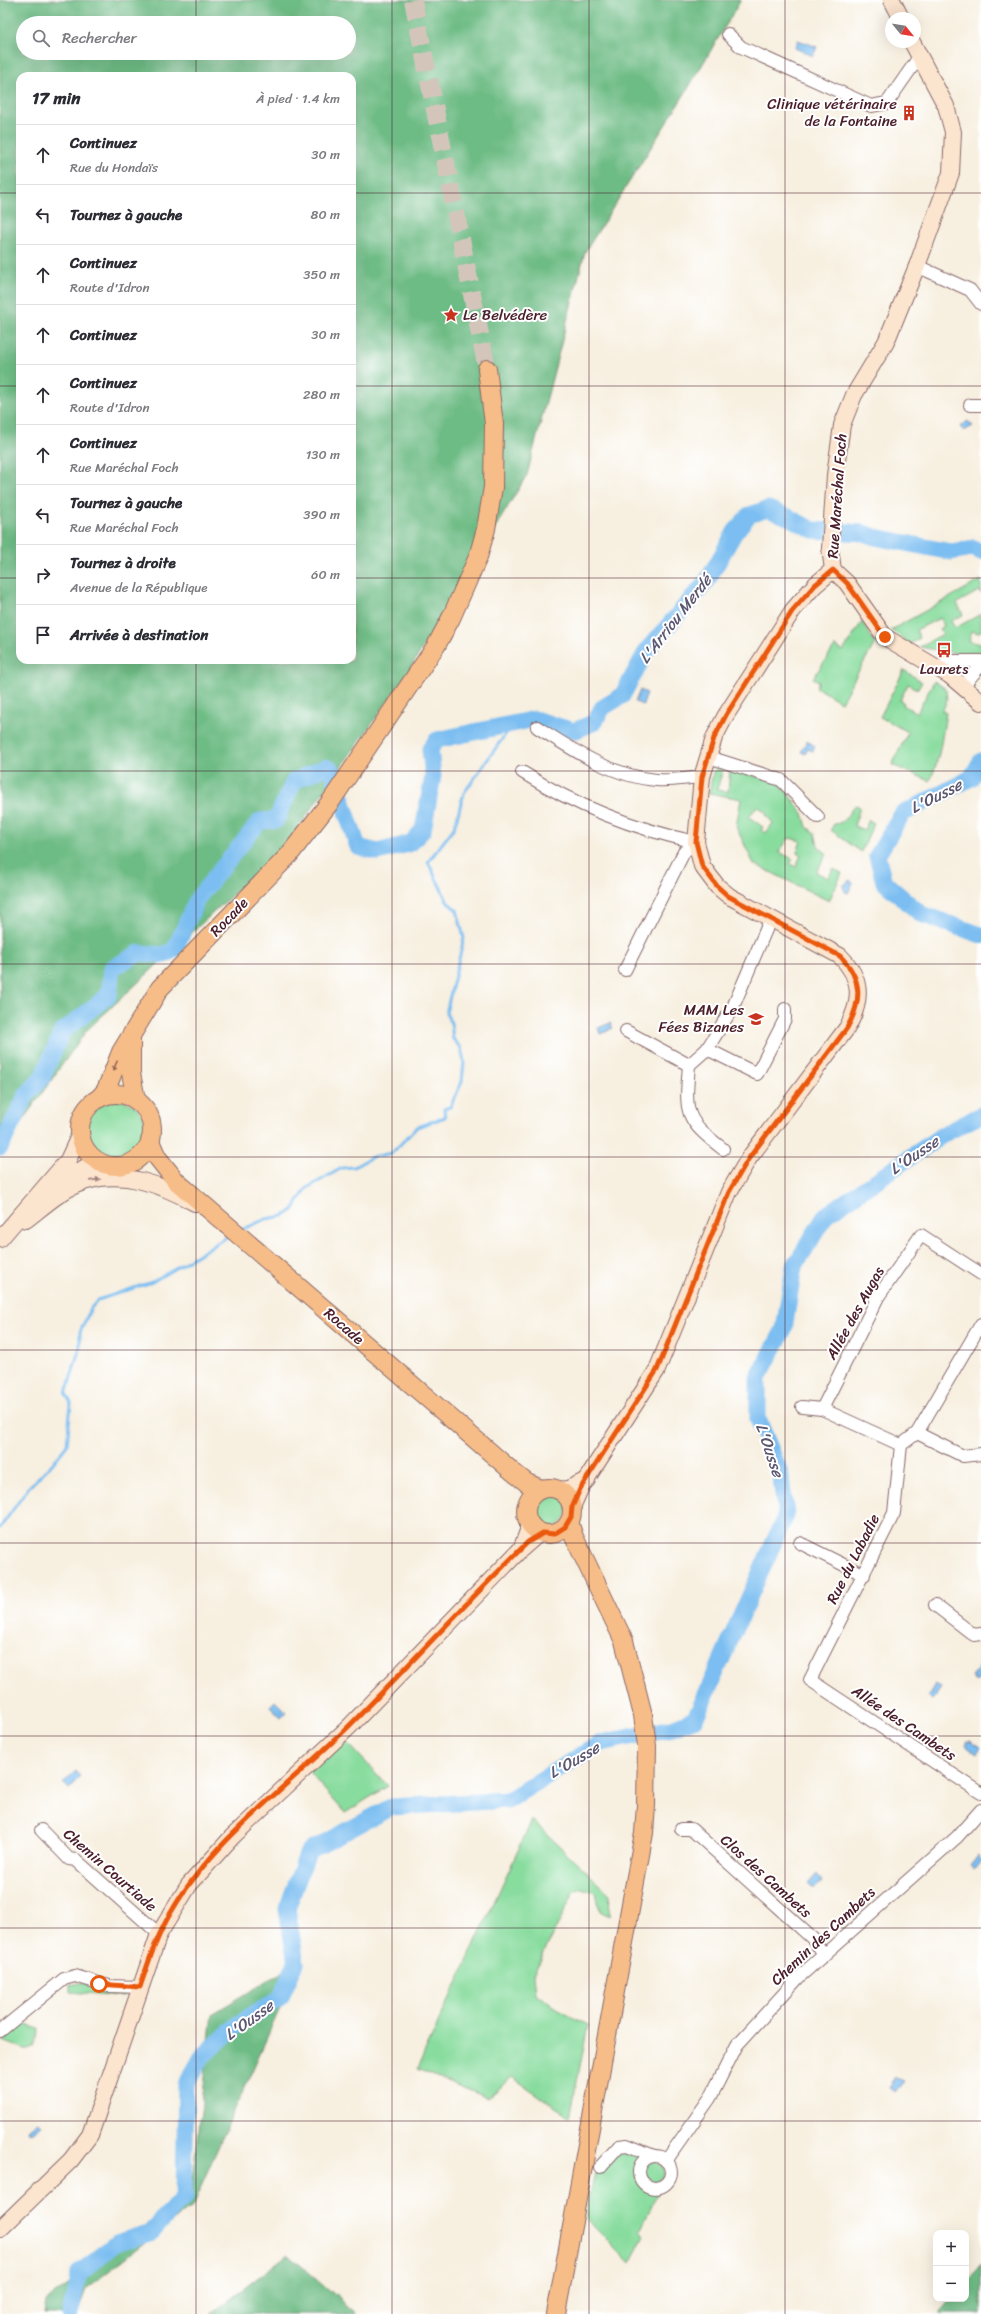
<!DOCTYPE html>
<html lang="fr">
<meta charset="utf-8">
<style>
:root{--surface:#fff;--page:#f2f2f3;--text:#2b2b33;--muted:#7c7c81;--line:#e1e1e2}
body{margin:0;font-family:Sriracha,sans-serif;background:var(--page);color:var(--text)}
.controls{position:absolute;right:12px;bottom:12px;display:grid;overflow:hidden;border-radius:8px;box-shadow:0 4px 16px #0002}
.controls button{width:36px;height:36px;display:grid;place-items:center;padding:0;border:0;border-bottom:1px solid var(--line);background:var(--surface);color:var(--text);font:20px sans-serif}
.compass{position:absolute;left:885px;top:12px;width:36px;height:36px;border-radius:50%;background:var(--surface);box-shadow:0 4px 16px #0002;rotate:120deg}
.stop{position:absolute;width:12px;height:12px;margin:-9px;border:3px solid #ea580c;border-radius:50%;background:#fff}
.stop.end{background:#ea580c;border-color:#fff;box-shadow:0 1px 4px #0008}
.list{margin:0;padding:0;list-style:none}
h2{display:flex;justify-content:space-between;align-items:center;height:52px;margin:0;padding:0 16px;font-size:17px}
h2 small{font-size:13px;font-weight:400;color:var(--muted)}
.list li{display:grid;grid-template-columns:26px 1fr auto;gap:12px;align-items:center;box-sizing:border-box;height:60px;padding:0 16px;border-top:1px solid var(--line)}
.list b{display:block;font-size:15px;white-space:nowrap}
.list p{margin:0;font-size:13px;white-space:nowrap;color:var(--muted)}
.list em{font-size:13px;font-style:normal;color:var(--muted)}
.icon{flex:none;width:22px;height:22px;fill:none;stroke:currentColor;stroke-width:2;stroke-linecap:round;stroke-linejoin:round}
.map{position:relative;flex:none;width:981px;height:2314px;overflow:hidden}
.search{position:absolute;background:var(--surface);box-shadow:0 4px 16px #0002;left:16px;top:16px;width:340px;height:44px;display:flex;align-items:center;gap:10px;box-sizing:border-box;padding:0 14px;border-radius:22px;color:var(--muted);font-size:15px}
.panel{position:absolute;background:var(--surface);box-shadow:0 4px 16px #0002;left:16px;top:72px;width:340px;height:592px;border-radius:12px}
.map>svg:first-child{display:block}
.green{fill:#88dc9e;stroke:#697e64;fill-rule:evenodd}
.forest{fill:#6ebc85;stroke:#5c6e58;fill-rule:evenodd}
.water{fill:#7cbef1;stroke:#636e8e}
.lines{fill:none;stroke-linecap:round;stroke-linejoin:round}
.stream{stroke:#7cbef1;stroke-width:3}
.river{stroke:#7cbef1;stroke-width:17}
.primary-tunnel{stroke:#d4c5bb;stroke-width:18;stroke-dasharray:18 9;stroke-linecap:butt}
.street-casing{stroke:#87686a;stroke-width:14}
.secondary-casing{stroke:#87686a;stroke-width:18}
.primary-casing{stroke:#87686a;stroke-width:20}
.street{stroke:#fff;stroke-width:12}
.secondary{stroke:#fce5cf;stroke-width:16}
.primary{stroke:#f7bd88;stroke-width:18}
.oneway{fill:#986655}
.oneway2{fill:#a3827d}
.route{stroke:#ea580c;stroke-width:5}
.grid{fill:none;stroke:#4a1f2b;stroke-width:1;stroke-opacity:0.55}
.labels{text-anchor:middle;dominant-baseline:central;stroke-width:4;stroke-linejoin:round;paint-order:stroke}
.poi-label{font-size:15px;fill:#4a1f2b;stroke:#fff;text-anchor:end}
.street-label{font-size:15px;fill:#4a1f2b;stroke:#fff}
.water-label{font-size:16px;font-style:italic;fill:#5c5770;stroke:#fff}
</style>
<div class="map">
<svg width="981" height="2314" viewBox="0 0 981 2314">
<rect width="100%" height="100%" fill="#fff"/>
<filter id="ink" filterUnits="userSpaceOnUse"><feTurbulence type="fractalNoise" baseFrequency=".025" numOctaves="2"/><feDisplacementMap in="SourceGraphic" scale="8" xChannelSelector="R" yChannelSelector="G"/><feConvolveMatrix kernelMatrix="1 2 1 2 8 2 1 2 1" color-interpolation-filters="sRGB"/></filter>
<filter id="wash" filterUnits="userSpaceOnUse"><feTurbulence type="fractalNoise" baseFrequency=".012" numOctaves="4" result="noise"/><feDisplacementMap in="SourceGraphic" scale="16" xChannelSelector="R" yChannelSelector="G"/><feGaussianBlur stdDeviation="0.9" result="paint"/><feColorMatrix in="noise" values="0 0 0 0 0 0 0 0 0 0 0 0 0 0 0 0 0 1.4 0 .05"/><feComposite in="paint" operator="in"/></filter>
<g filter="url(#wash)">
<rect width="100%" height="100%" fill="#f7efdf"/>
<g class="green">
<polygon points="981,580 981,594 979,591 957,603 963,615 951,621 955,628 981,614 981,631 978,633 972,631 969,641 981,644 981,653 953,653 919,647 943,634 940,629 944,626 940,618 916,630 920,638 910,644 891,630"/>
<polygon points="862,622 875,643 841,702 816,687 819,682 813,678 835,646 843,651"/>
<path d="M904,670l18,12 -4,7 -10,-5 -8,16 4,3 -1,2 14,8 17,-32 12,8 1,12 -5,10 4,2c-4,23 -6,46 -16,68l-38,-16 16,-33 -28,-15z"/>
<path d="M721,766l59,18 23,29 4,14 8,6 3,13 9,8 -11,18 12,6 5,-9 9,4 -13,28 -75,-37 -18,-37 5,-28 -32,-6 4,-21zM723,769l7,1 -2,22 -11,-2zM757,806l10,7 -1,2 7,8 -7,10 -5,-3 2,-3 -14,-10zM789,838l12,3 -4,11 4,3 -5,12 -6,-3 3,-5 -14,-7z"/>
<path d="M856,805l4,2 -6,19 10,4 5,-10 5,3 -13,29 -30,-22 3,-6c14,-1 13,-13 22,-19z"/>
<circle cx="116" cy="1130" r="30"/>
<circle cx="550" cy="1510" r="17"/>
<polygon points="345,1740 388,1786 345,1813 309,1772"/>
<polygon points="532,1820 610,1894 609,1916 600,1911 596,1892 581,1888 574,1892 533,1975 535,1993 556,2008 588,2025 570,2117 512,2077 488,2098 417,2069"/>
<polygon points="80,1983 125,1991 124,1996 70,1992 70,1985"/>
<polygon points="23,2024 39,2029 33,2048 28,2050 2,2041"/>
<polygon points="627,2147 645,2155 637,2165 636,2178 642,2187 657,2193 639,2231 644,2236 630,2263 585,2218 596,2167"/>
<circle cx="654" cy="2172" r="10"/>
</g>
<g class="forest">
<path d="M0,0h741l-55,92 -101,160 -58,223 -120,199 -122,172 -198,184 -87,122zM23,23h326v30h-326zM20,76h332v584h-332z"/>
<polygon points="301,1961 192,2206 86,2289 77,2314 44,2314 46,2301 192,2191 212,2014"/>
<polygon points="288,2254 357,2314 211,2314"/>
<polygon points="981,2264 981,2314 939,2314 952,2299 966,2299 966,2282"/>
</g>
<g class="water">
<polygon points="798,40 817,47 813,56 795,48"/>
<polygon points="968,421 973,426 964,431 960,427"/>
<polygon points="640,690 647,693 643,705 635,702"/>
<polygon points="807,741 815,746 813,751 808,749 805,754 801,752"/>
<polygon points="850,880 853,883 848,893 845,892 843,886"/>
<polygon points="610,1023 613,1028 600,1034 598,1028"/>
<polygon points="981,1665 981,1677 978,1681 974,1681 972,1676"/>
<polygon points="935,1684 941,1688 933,1700 928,1696"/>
<polygon points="275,1701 286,1712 281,1718 270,1706"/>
<polygon points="970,1740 981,1747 977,1753 966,1745 966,1741"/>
<polygon points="76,1771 81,1777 69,1789 63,1783"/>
<polygon points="978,1855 981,1860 974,1869 970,1865"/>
<polygon points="817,1874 822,1882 813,1889 808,1884"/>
<polygon points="896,2078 904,2081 895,2092 889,2088"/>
<polygon points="38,2122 42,2126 32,2134 29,2133 28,2130"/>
</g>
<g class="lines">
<g class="stream">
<polyline points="241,1230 266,1219 284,1216 293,1210 307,1188 342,1168 354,1167 372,1157 392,1153 417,1127 445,1117 444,1109 450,1107 462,1082 464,1062 461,1048 453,1039 451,1023 446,1013 464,938 457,910 448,903 428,862 454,828 464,793 512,725"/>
<polyline points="0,1528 29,1487 53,1463 67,1445 71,1403 66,1394 80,1347 80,1332 91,1308 98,1300 152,1282 227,1237"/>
</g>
<g class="river">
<polyline points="981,761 971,778 902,814 877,856 884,882 921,914 981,935"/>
<polyline points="0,1148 27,1094 42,1078 62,1032 109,995 112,968 139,953 164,955 175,949 197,899 260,821 276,820 294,781 326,767 332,770 358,847 378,852 411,843 423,830 433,776 430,749 437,740 535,719 574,731 595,722 602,708 622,696 647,650 707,581 735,532 749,515 768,509 788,517 813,530 864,533 875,537 951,552 973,548 981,552"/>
<polyline points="70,2314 79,2273 116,2243 152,2232 184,2196 186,2085 202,2057 238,2024 280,1998 296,1963 287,1909 308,1852 391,1807 508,1800 601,1743 672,1728 695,1719 786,1515 780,1472 758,1419 758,1378 784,1329 794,1267 826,1215 944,1134 981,1115"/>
</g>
</g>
</g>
<g filter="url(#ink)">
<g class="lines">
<polyline class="primary-tunnel" points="413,0 487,369"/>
<g class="street-casing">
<g id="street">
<polyline points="728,34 741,47 871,106 887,103 919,57"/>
<polyline points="917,266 970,290 981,304"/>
<polyline points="970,405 981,405"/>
<polyline points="937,668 948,661 981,661"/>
<polyline points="963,686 981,665"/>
<path d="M537,727c36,23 76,50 120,53 14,1 31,-2 45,-3"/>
<polyline points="707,759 715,759 781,780 818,817"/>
<path d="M522,772c54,34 112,57 174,70"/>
<polyline points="625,970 684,852 696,842"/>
<polyline points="626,1031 689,1065"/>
<polyline points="707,1049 757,1074 785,1019 785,1009"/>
<path d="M723,1149c-39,-30 -38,-36 -34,-84l18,-16 26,-42 38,-89"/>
<polyline points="802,1407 822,1409 901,1445 917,1433 963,1456 981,1454"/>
<polyline points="822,1409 878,1297 921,1235 981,1274"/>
<polyline points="917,1433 981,1324"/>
<polyline points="901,1445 894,1513 810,1680 981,1793"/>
<polyline points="800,1543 864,1575"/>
<polyline points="935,1605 974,1635 981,1634"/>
<polyline points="681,1829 691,1829 813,1939 824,1955"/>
<polyline points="41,1830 69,1859 76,1860 159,1934"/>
<polyline points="0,2031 64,1979 75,1976 109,1986 140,1987"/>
<circle cx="655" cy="2172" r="16"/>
<polyline points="666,2161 710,2098 737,2045 799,1977 957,1837 981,1810"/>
<polyline points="600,2167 619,2146 627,2145 654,2156"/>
</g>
</g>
<g class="secondary-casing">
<g id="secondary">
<polyline points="892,0 901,18"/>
<polyline points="833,570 830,548 835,475 842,425 854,395 886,342 917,266 951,173 953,132 946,106 912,42"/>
<polyline points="833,570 847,583 885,637 949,675 981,702"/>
<polyline points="58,1188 77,1172 97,1161"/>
<path d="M26,1220c18,-14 36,-31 58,-38 38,-13 78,3 111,21"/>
<polyline points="0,1239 68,1160 80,1134"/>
<polyline points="558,1490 568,1489 587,1480"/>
<path d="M572,1507l8,-18 77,-119 72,-178 20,-34 98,-130c15,-27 16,-49 -7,-72l-111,-60 -12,-10 -15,-20 -6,-24 6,-65 12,-39 12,-23 67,-105 22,-25 18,-15"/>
<polyline points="522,1547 528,1531 528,1520"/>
<polyline points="0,2229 71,2160 90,2135 159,1934 189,1885 232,1837 349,1727 519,1551 536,1536 543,1533"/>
</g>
</g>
<g class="primary-casing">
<g id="primary">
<polyline points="131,1038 131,1073 136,1100"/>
<circle cx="116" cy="1130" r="36"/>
<polyline points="100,1097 106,1090 121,1052 160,988 289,855 331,801 436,646 451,618 478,557 486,529 493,487 494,424 487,369"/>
<polyline points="150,1141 157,1157 176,1181 513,1472 527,1483 541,1489"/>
<circle cx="549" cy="1511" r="23"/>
<polyline points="556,2314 644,1833 646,1805 647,1746 643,1715 624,1641 574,1537 569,1522"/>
</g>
</g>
<use href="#street" class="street"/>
<use href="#secondary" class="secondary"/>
<use href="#primary" class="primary"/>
</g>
<defs><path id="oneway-solid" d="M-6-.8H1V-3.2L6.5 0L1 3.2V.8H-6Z"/></defs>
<use class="oneway" href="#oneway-solid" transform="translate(115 1066) rotate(114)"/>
<use class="oneway2" href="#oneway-solid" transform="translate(95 1180) rotate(-8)"/>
</g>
<g class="lines" filter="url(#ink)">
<path class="route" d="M99,1984l41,3c9,-27 18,-54 33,-78 43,-73 121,-127 180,-187 59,-59 115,-122 175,-180l15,-9 11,1 11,-7 6,-10 1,-10 8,-18 77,-119 72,-178 20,-34 98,-130c15,-27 16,-49 -7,-72l-112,-60 -11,-10 -15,-20 -6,-24 6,-65 12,-39 12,-23 67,-105 22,-25 18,-15 14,13 38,54"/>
</g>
<path class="grid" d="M196,0v23M392,0v2314M589,0v2314M785,0v2314M196,53v23M0,193h20M352,193h629M0,386h20M352,386h629M0,578h20M352,578h629M196,660v1654M0,771h981M0,964h981M0,1157h981M0,1350h981M0,1543h981M0,1736h981M0,1928h981M0,2121h981"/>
<defs>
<g id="building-bare" transform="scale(1.2)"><path d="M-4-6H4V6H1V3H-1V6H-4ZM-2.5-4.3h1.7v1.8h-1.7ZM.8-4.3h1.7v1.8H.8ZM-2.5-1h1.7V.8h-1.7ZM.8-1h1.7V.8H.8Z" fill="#c8321e" stroke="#fff" stroke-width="2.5" paint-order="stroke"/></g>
<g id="sight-bare" transform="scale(1.2)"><path d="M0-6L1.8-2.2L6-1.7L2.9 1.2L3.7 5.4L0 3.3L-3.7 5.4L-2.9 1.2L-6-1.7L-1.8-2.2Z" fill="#c8321e" stroke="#fff" stroke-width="2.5" paint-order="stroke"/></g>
<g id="bus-bare" transform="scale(1.2)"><path d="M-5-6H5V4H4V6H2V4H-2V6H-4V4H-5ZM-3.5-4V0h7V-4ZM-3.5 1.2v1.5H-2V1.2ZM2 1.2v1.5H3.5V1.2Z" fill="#c8321e" stroke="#fff" stroke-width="2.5" paint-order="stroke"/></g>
<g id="school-bare" transform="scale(1.2)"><path d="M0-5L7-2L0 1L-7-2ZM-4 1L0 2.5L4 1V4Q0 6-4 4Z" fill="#c8321e" stroke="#fff" stroke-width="2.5" paint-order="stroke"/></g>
</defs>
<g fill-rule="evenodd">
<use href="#building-bare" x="909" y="113"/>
<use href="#sight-bare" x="451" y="315"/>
<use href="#bus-bare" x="944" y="650"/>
<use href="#school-bare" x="756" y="1019"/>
</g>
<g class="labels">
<g class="poi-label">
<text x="897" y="104">Clinique vétérinaire<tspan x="897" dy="17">de la Fontaine</tspan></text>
<text x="463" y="315" text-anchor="start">Le Belvédère</text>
<text x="944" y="669" text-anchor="middle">Laurets</text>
<text x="744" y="1010">MAM Les<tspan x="744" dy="17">Fées Bizanes</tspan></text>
</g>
<g class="street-label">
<text transform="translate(837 496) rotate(-86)">Rue Maréchal Foch</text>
<text transform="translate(229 917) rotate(-46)">Rocade</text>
<text transform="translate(855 1313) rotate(-61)">Allée des Augas</text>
<text transform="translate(344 1326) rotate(41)">Rocade</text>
<text transform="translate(853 1559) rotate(-63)">Rue du Labadie</text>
<text transform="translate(904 1723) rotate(34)">Allée des Cambets</text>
<text transform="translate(110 1870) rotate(41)">Chemin Courtiade</text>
<text transform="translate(766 1876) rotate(42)">Clos des Cambets</text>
<text transform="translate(823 1936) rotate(-43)">Chemin des Cambets</text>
</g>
<g class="water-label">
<text transform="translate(675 619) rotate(-52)">L'Arriou Merdé</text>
<text transform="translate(936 796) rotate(-27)">L'Ousse</text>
<text transform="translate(914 1155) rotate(-34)">L'Ousse</text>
<text transform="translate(770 1450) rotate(71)">L'Ousse</text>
<text transform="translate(574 1760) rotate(-30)">L'Ousse</text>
<text transform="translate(249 2020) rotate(-36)">L'Ousse</text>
</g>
</g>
</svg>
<div class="controls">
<button>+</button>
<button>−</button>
</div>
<svg class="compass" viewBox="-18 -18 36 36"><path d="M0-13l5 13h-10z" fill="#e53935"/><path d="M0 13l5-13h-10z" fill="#7c7c81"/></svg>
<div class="stop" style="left:99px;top:1984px"></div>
<div class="stop end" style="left:885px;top:637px"></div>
<div class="search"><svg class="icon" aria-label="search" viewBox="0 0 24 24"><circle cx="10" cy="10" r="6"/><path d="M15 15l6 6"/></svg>Rechercher</div>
<section class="panel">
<h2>17 min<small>À pied · 1.4 km</small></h2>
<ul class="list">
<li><svg class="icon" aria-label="ahead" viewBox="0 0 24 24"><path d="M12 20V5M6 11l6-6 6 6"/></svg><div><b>Continuez</b><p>Rue du Hondaïs</p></div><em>30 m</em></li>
<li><svg class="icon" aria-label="left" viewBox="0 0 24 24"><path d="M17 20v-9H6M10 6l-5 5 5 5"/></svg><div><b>Tournez à gauche</b></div><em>80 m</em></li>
<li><svg class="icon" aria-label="ahead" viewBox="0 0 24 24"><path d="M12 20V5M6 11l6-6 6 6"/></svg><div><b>Continuez</b><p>Route d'Idron</p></div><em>350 m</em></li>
<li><svg class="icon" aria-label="ahead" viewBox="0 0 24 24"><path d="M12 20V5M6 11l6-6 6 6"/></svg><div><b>Continuez</b></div><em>30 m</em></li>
<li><svg class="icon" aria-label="ahead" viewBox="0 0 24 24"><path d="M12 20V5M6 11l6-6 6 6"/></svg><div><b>Continuez</b><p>Route d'Idron</p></div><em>280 m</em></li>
<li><svg class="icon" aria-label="ahead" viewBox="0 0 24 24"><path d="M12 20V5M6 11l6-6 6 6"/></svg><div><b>Continuez</b><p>Rue Maréchal Foch</p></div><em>130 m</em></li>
<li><svg class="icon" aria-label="left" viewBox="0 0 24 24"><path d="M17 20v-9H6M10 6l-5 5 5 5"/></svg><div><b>Tournez à gauche</b><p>Rue Maréchal Foch</p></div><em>390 m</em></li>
<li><svg class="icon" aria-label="right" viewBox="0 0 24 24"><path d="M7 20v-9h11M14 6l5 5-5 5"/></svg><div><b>Tournez à droite</b><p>Avenue de la République</p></div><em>60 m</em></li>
<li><svg class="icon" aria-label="arrive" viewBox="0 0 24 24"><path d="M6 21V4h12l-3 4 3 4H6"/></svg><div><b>Arrivée à destination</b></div></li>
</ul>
</section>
</div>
